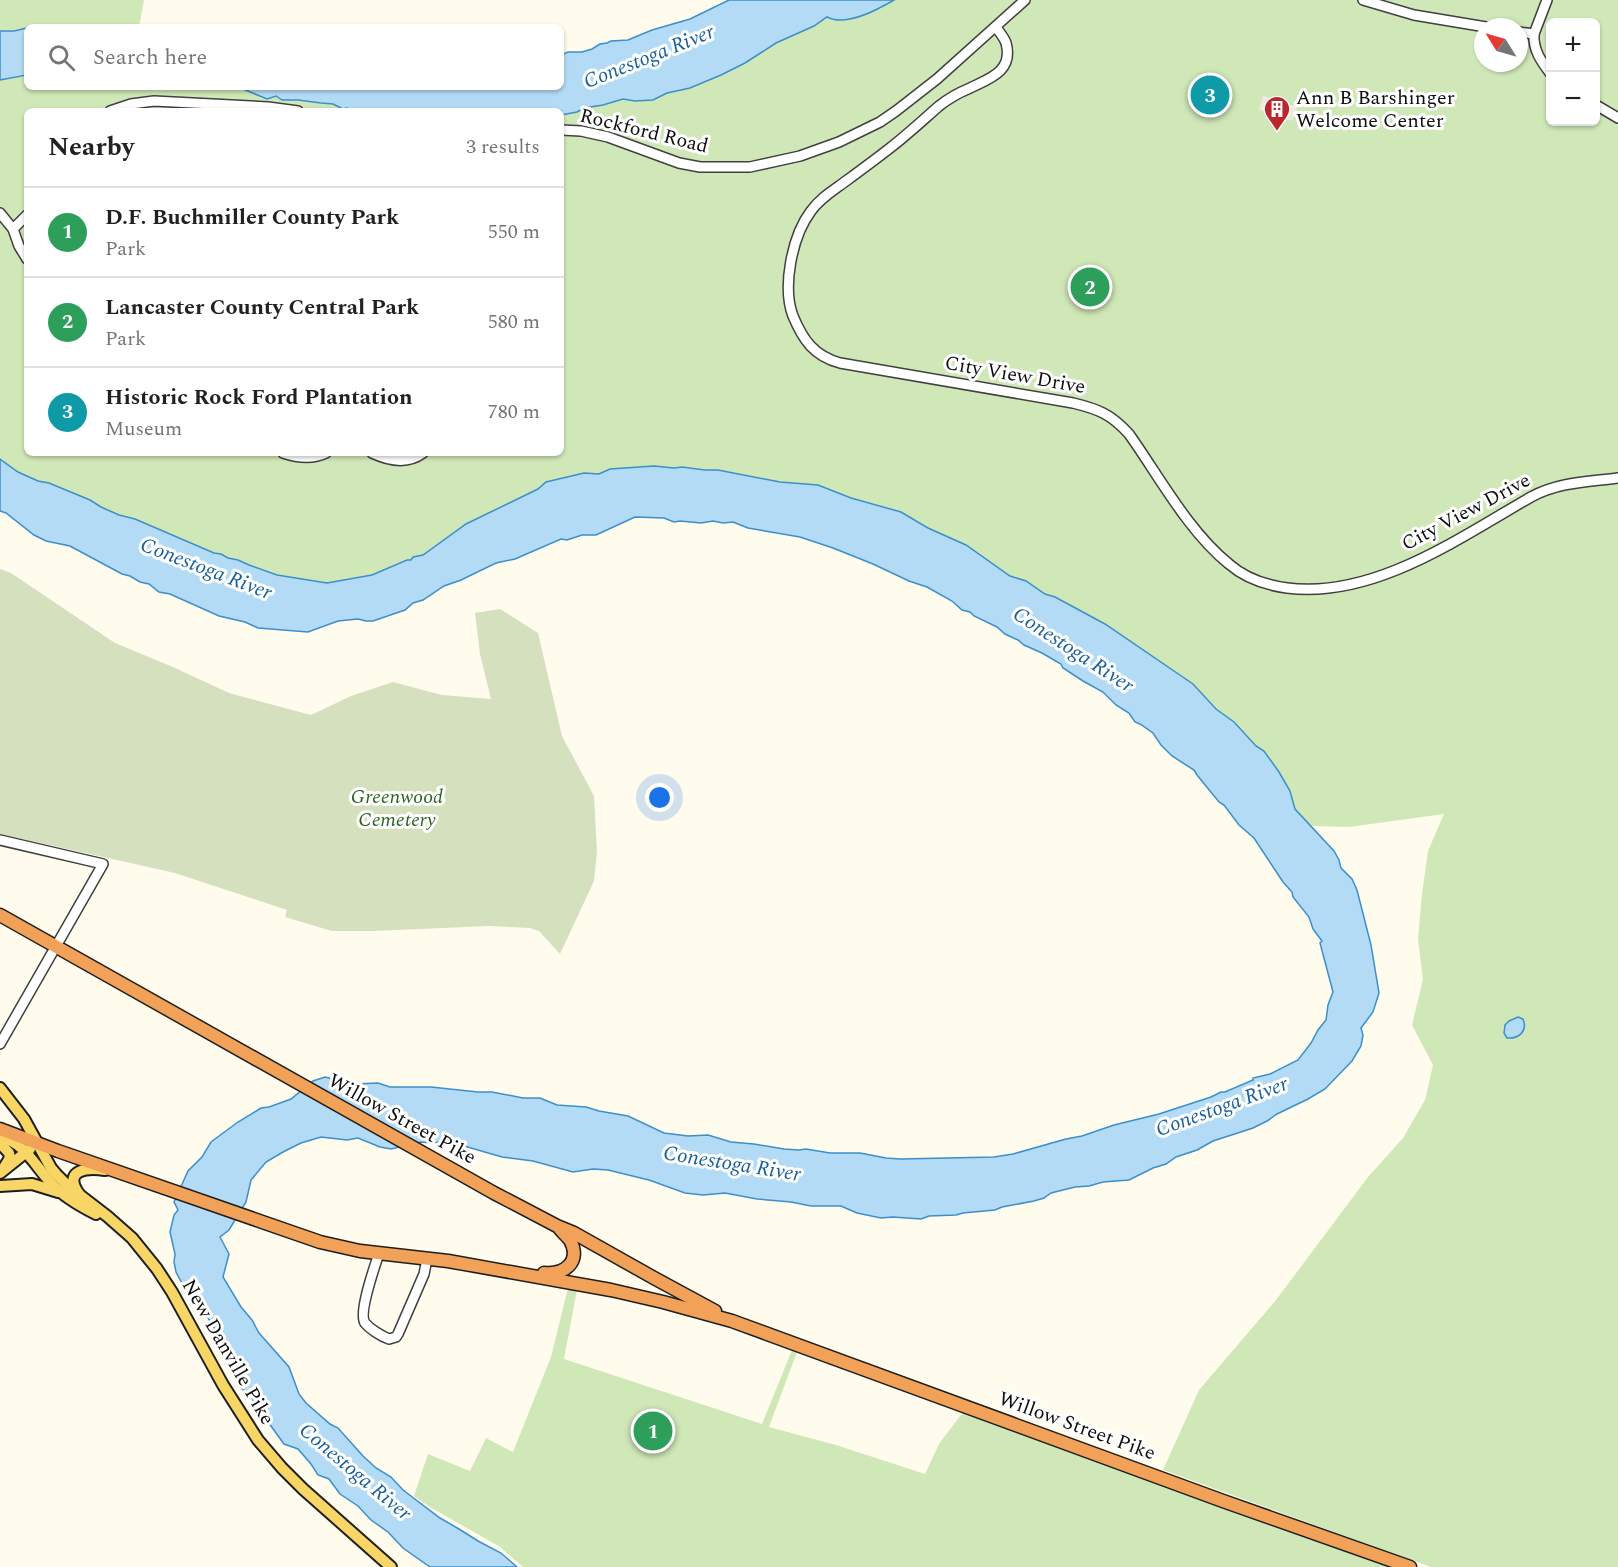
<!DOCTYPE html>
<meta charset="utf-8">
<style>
:root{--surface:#fff;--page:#f2f2f2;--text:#202124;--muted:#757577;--line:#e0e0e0;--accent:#bb272b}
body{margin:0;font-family:Spectral,serif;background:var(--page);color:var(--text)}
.controls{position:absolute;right:18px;top:18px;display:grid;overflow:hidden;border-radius:9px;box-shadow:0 2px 4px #0004}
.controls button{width:54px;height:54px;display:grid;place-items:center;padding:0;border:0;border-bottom:2px solid var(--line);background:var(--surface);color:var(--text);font:30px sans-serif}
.compass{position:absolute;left:1474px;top:18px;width:54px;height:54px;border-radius:50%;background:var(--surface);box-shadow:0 2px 4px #0004;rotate:307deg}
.you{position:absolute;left:660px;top:798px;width:21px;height:21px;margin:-15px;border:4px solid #fff;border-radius:50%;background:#1a73e8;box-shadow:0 0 0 9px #1a73e833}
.badge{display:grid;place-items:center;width:39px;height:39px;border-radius:50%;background:var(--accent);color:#fff;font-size:20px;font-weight:700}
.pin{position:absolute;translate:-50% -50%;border:3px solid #fff;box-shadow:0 2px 6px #0006}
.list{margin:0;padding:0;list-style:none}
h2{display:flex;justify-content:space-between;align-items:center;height:78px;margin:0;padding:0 24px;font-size:26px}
h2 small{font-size:20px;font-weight:400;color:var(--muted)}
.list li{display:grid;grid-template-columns:39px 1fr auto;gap:18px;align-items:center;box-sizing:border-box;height:90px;padding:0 24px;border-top:2px solid var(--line)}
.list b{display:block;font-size:22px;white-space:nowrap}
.list p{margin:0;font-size:20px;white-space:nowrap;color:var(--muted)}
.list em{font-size:20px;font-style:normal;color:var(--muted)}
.icon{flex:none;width:33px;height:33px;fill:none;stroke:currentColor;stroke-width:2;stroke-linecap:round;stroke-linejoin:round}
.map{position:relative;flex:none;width:1618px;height:1567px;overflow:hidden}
.search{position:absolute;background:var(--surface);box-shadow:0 2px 4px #0004;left:24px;top:24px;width:540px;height:66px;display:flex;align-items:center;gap:15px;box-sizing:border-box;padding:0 21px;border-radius:9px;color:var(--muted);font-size:22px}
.panel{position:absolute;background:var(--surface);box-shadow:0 2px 4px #0004;left:24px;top:108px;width:540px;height:348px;border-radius:9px}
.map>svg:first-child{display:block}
.green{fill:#d0e8b8;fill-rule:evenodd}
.cemetery{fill:#d5e0bf}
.plaza{fill:#eeeadd}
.water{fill:#b3dbf5;stroke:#3b8fcb;stroke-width:1.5}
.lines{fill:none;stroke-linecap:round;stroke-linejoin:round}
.minor-casing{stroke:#404040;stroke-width:12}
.major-casing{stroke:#1e1e1e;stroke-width:14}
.highway-casing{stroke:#1e1e1e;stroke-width:15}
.minor{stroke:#fff;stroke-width:9}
.major{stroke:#f7d666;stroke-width:10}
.highway{stroke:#f2a258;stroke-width:12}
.labels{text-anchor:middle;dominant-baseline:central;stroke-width:6;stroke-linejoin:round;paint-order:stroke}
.poi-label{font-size:20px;fill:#0d0d0d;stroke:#fff;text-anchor:start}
.street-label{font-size:20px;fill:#0d0d0d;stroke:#fff}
.park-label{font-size:20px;font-style:italic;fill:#2b641e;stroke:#fff}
.water-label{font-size:21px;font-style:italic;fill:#18609d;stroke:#fff}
</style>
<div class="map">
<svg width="1618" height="1567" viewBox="0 0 1618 1567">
<rect width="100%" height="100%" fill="#fffced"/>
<g class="green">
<path d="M0,0h144l-5,27 -100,-1c-13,2 -25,5 -39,5z"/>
<path d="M894,0h724v1567h-187l-268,-97 36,-80 77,-90 92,-123 35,-39 22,-38 8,-35 -21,-40 11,-46 -5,-40 4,-45 6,-43 16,-37 -95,13 -39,-1 -15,-17 -5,-18 -11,-19 -15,-20 -8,-6 -22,-24 -18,-13 -23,-25 -88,-60 -50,-27 -10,-3 -19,-13 -16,-5 -44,-31 -38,-17 -11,-8 -45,-17 -21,-5 -33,-13 -38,-3 -62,-12h-13l-23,-3 -8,1 -20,-2 -44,3 -11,5 -53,8 -8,7 -72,35 -43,31 -10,2 -2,3h-4l-35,15 -45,8 -50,-8 -28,-10 -11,-5 -10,-2 -7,-4 -7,-1 -79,-34 -16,-4 -18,-8 -11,-7 -41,-17 -11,-2 -20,-9 -18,-13v-379l27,-5v12h129l10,2 18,-1 59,1 24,9 9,-2 6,4h16l23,3 12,1 10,5 21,2h-337v342h534v-338l16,-3 7,-4 19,-3 21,-6 11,2 18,-1 14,-7 23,-5 31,-13 24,-12 31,-20 38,-17 13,-9 53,-8zM1550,22h46v100h-46zM1483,27h36v36h-36z"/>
<polygon points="568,1288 577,1290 564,1359 762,1424 792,1350 797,1352 769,1427 836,1445 925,1474 939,1444 963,1412 1388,1567 523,1567 500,1547 430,1507 414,1496 428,1454 470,1471 486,1438 513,1452 551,1357"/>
</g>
<polygon class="cemetery" points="0,569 11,573 115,643 173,667 229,693 311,715 351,696 393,682 442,695 491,699 480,654 475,613 500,609 538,633 562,736 594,796 597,852 594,881 560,954 539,931 530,928 489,926 374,931 332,931 285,917 287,910 175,873 0,834"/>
<polygon class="plaza" points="1263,96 1297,107 1292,121 1259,110"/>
<g class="water">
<path d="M729,0h165c-17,10 -48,27 -67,17l-13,9 -38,17 -31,20 -24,12 -31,13 -23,5 -14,7 -18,1 -12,-2 -20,6 -19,3 -7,4 -16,3v-4h-206l-8,-3 -4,1 -10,-5 -12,-1 -23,-3h-16l-6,-4 -9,3 -24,-10 -59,-1 -18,1 -10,-2h405v-32l7,-3h14l10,-3 8,-5 7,-1 4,-2 17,-1 24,-10 38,-11z"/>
<polygon points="27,28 27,75 0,80 0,31 14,31"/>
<polygon points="0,459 18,472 38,481 49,483 90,500 101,507 119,515 135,519 214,553 221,554 228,558 238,560 249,565 277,575 327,583 372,575 407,560 411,560 413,557 423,555 466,524 538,489 546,482 584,473 599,474 610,469 654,466 674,468 682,467 705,470 718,470 780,482 818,485 851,498 901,512 928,528 966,545 1010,576 1026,581 1045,594 1055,597 1105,624 1193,684 1216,709 1234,722 1256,746 1264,751 1279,772 1290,791 1295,809 1334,851 1339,860 1341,868 1352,879 1357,890 1371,945 1379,993 1373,1012 1361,1028 1363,1035 1361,1046 1352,1061 1325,1089 1308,1099 1277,1114 1267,1121 1253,1128 1213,1141 1197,1150 1176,1157 1166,1164 1153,1168 1129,1180 1103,1182 1089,1186 1075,1187 1051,1193 1044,1198 1034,1201 1002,1207 995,1210 963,1213 956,1215 929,1216 921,1219 893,1217 881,1218 857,1213 841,1206 811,1206 791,1202 757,1199 725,1193 703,1195 685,1193 649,1180 608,1170 593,1169 573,1172 533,1161 502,1157 447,1141 432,1143 421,1142 391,1149 380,1147 358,1138 347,1140 321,1137 301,1143 283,1152 266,1162 251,1180 246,1202 229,1230 220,1237 229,1254 223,1277 241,1307 252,1320 259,1333 289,1367 299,1394 306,1403 330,1424 338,1428 363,1456 376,1468 391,1477 403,1490 440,1518 459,1529 478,1541 501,1553 517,1567 430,1567 403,1548 388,1532 371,1520 358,1506 340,1494 329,1479 318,1475 311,1464 298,1449 284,1444 255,1404 249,1392 243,1390 225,1351 215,1340 216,1331 204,1311 184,1287 176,1272 174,1262 175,1254 170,1232 174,1215 178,1210 174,1202 188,1171 202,1157 211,1142 238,1122 261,1108 269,1107 291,1099 313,1081 325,1077 354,1084 378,1083 390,1087 431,1087 478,1092 492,1092 523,1098 540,1098 557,1105 586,1107 599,1111 628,1116 664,1133 688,1136 708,1135 731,1142 754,1144 784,1149 799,1150 806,1149 830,1153 860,1153 886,1158 900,1159 994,1157 1013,1154 1066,1139 1082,1136 1114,1125 1159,1114 1211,1097 1221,1092 1225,1092 1253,1080 1253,1078 1270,1074 1298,1060 1311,1043 1318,1030 1326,1020 1328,1005 1333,992 1320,943 1322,941 1313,929 1309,917 1293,897 1292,892 1283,882 1254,838 1239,825 1224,805 1219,802 1197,775 1194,770 1172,756 1161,745 1153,733 1140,724 1135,722 1129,713 1116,705 1103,692 1083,681 1063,668 1061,664 1042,653 1024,645 1018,640 1005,634 997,627 974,616 970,612 962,610 952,601 927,587 909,581 873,564 833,548 800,537 748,528 733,522 723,523 713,521 701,523 680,521 674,522 664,518 635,517 596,535 582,535 567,540 561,539 515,559 496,563 461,580 444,586 423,600 413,603 405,610 373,621 366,621 358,619 338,621 308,632 258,628 245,622 219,616 170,594 159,592 149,584 140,582 130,576 122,574 70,546 46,541 34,535 6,513 0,511"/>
<path d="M1518,1017l5,2c5,12 -4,20 -16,19l-3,-5 1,-8 4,-4z"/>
</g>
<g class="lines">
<g class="minor-casing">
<g id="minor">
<polyline points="1363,0 1414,15 1486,27"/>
<path d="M996,27c3,5 8,10 10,16 8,29 -18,36 -38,46 -10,4 -20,10 -29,17 -16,14 -32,29 -49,42 -14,11 -29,22 -44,33 -12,9 -26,17 -35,30 -19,25 -29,76 -18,105 10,24 21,40 47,47l233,40c25,6 38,11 56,31 30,42 59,97 100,130 17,15 36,21 58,24 87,11 172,-50 244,-91 28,-15 56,-15 87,-19"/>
<polyline points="1519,32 1534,34 1547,0"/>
<path d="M1534,34c-1,16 7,27 16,39"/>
<polyline points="1596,105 1618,118"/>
<polyline points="110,111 131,104 154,101 268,107 298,111"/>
<polyline points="561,130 581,131 608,137 679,163 700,167 750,167 800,156 839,142 880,122 896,111 937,79 1025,0"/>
<polyline points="0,213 13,229 19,246 27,259"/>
<polyline points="13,229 27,215"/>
<path d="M283,453c15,5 29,7 43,0"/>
<path d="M372,453c17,8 35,12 51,0"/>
<polyline points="0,840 103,864 0,1044"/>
<path d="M379,1253c-4,13 -21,60 -14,70 5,6 16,13 24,16l7,-2 2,-3 26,-60 3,-15"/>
</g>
</g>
<g class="major-casing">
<g id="major">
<polyline points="0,1088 24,1119 51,1168 57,1175 68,1186 107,1216 132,1238 157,1269 172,1292 223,1385 258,1440 282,1468 303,1489 391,1567"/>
<path d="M0,1136c27,9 34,29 52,48 12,13 28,22 44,30"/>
<polyline points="0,1143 9,1153 10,1158 3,1169"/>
<polyline points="0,1173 30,1149"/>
<polyline points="0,1186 32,1184 58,1192"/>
<path d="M79,1194c-17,-24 8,-27 26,-24"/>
</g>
</g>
<g class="highway-casing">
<g id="highway">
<polyline points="0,915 494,1193 557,1226 574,1233 654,1278 715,1311"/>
<polyline points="0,1129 58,1151 320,1242 360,1251 448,1261 611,1290 663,1302 732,1321 1223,1501 1410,1567"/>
<path d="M544,1273c20,2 38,-11 26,-33 -3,-4 -7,-7 -10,-11"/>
</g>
</g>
<use href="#minor" class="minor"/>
<use href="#major" class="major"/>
<use href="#highway" class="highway"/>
</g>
<defs>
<g id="building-pin" transform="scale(1.35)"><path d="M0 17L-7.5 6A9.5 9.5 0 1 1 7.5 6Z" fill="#bb272b" stroke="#fff"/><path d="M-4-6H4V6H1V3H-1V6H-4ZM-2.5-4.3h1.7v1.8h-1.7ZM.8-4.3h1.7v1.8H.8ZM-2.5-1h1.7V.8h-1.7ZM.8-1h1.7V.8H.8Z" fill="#fff"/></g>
</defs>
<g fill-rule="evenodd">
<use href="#building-pin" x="1277" y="109"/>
</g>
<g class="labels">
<g class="poi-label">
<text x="1296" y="98">Ann B Barshinger<tspan x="1296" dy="23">Welcome Center</tspan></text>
</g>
<g class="street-label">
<text transform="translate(644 131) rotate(14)">Rockford Road</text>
<text transform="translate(1015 375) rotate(10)">City View Drive</text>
<text transform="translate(1466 512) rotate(-28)">City View Drive</text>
<text transform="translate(402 1119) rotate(29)">Willow Street Pike</text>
<text transform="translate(228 1352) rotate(60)">New Danville Pike</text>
<text transform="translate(1077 1426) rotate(20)">Willow Street Pike</text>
</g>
<g class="park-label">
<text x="397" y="797">Greenwood<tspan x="397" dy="23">Cemetery</tspan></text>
</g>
<g class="water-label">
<text transform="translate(649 57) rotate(-22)">Conestoga River</text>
<text transform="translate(206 569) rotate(21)">Conestoga River</text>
<text transform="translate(1073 650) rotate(33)">Conestoga River</text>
<text transform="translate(1222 1107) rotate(-20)">Conestoga River</text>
<text transform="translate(732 1164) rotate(9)">Conestoga River</text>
<text transform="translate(355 1472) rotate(40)">Conestoga River</text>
</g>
</g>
</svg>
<div class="controls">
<button>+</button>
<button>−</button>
</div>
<svg class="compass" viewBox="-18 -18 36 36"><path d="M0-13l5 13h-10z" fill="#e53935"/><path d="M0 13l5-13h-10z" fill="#757577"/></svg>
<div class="you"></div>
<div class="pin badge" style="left:653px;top:1431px;background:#2e9e5b">1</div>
<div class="pin badge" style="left:1090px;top:287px;background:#2e9e5b">2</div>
<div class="pin badge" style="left:1210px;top:95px;background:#0f9aa8">3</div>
<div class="search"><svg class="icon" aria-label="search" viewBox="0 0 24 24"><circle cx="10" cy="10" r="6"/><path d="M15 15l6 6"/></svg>Search here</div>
<section class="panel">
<h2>Nearby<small>3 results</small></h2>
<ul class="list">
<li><span class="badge" style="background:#2e9e5b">1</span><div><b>D.F. Buchmiller County Park</b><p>Park</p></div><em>550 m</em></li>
<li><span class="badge" style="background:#2e9e5b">2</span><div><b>Lancaster County Central Park</b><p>Park</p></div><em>580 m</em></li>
<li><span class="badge" style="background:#0f9aa8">3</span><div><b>Historic Rock Ford Plantation</b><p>Museum</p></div><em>780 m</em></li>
</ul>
</section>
</div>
